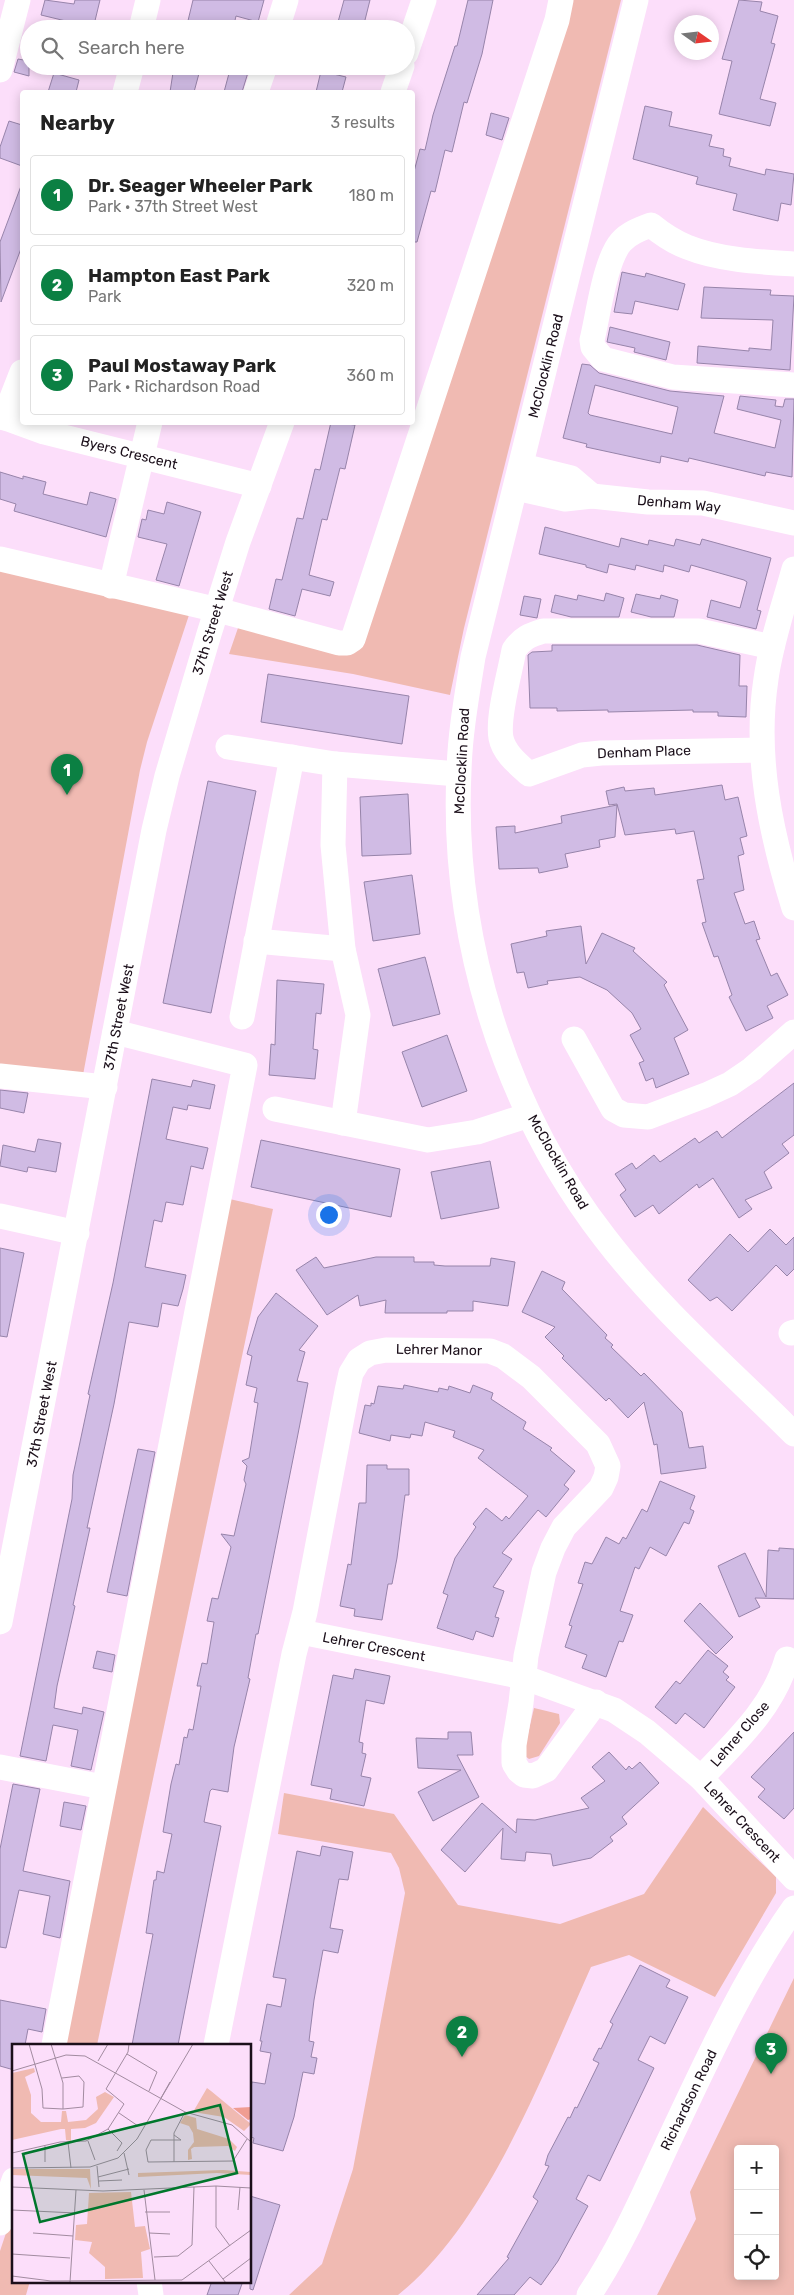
<!DOCTYPE html>
<meta charset="utf-8">
<style>
:root{--surface:#fff;--page:#f2f2f2;--text:#222;--muted:#767676;--line:#e0e0e0;--accent:#0b8043}
body{margin:0;font-family:Rubik,sans-serif;background:var(--page);color:var(--text)}
.controls{position:absolute;right:15px;bottom:15px;display:grid;overflow:hidden;border-radius:5px;box-shadow:0 2px 12px #0003}
.controls button{width:45px;height:45px;display:grid;place-items:center;padding:0;border:0;border-bottom:1px solid var(--line);background:var(--surface);color:var(--text);font:25px sans-serif}
.compass{position:absolute;left:674px;top:15px;width:45px;height:45px;border-radius:50%;background:var(--surface);box-shadow:0 2px 12px #0003;rotate:104deg}
.you{position:absolute;left:328px;top:1214px;width:18px;height:18px;margin:-12px;border:4px solid #fff;border-radius:50%;background:#1a73e8;box-shadow:0 0 0 8px #1a73e833}
.badge{display:grid;place-items:center;width:32px;height:32px;border-radius:50%;background:var(--accent);color:#fff;font-size:16px;font-weight:700}
.pin{position:absolute;translate:-50% -41px;filter:drop-shadow(0 1px 2px #0008)}
.pin::after{content:'';position:absolute;top:26px;width:18px;height:15px;background:inherit;clip-path:polygon(0 0,100% 0,50% 100%)}
.list{margin:0;padding:0;list-style:none}
h2{display:flex;justify-content:space-between;align-items:center;height:65px;margin:0;padding:0 20px;font-size:21px}
h2 small{font-size:16px;font-weight:400;color:var(--muted)}
.list li{display:grid;grid-template-columns:32px 1fr auto;gap:15px;align-items:center;box-sizing:border-box;height:80px;margin:0 10px 10px;padding:0 10px;border:1px solid var(--line);border-radius:5px}
.list b{display:block;font-size:19px;white-space:nowrap}
.list p{margin:0;font-size:16px;white-space:nowrap;color:var(--muted)}
.list em{font-size:16px;font-style:normal;color:var(--muted)}
.icon{flex:none;width:28px;height:28px;fill:none;stroke:currentColor;stroke-width:2;stroke-linecap:round;stroke-linejoin:round}
.map{position:relative;flex:none;width:794px;height:2295px;overflow:hidden}
.search{position:absolute;background:var(--surface);box-shadow:0 2px 12px #0003;left:20px;top:20px;width:395px;height:55px;display:flex;align-items:center;gap:12px;box-sizing:border-box;padding:0 18px;border-radius:28px;color:var(--muted);font-size:19px}
.panel{position:absolute;background:var(--surface);box-shadow:0 2px 12px #0003;left:20px;top:90px;width:395px;height:335px;border-radius:5px}
.map>svg:first-child{display:block}
.green{fill:#f0bab2;fill-rule:evenodd}
.building{fill:#d0bbe4;stroke:#9784aa;fill-rule:evenodd}
.lines{fill:none;stroke-linecap:round;stroke-linejoin:round}
.minor{stroke:#fff;stroke-width:25}
.labels{text-anchor:middle;dominant-baseline:central;stroke-width:4;stroke-linejoin:round;paint-order:stroke}
.street-label{font-size:14px;fill:#1b0f1a;stroke:#fff}
.inset-road{fill:none;stroke:#a28ba0;stroke-width:1}
.view{fill:#00772c;fill-opacity:0.15;stroke:#00772c;stroke-width:2.5}
.inset-edge{fill:none;stroke:#1b0f1a;stroke-width:2.5}
</style>
<div class="map">
<svg width="794" height="2295" viewBox="0 0 794 2295">
<rect width="100%" height="100%" fill="#fcdefa"/>
<g class="green">
<polygon points="569,0 621,0 464,628 450,695 353,674 229,654 239,625 340,651"/>
<polygon points="0,565 189,615 147,742 140,770 83,1075 0,1067"/>
<polygon points="225,1198 273,1209 97,2045 63,2045"/>
<polygon points="534,1708 559,1714 560,1723 539,1756 529,1759 525,1756 524,1751"/>
<path d="M284,1793l110,21 64,91 102,19 84,-30 59,-87 73,70v16l-61,104 -86,-42 -38,12c-47,104 -103,256 -193,328h-109l33,-31 31,-95 52,-276 -6,-25 -8,-15 -113,-19z"/>
<path d="M794,1978v317h-137l39,-76 -6,-27zM738,2149h37v127h-37z"/>
<polygon points="14,2209 14,2281 30,2281 26,2295 0,2295 0,2251"/>
</g>
<g class="building">
<polygon points="45,0 74,4 75,0 100,0 93,29 68,29 70,22 41,15"/>
<polygon points="193,0 264,0 258,22 236,16 233,29 186,29"/>
<polygon points="344,0 370,0 363,28 338,22"/>
<polygon points="468,0 493,0 482,54 467,103 464,102 452,152 445,150 435,192 431,191 417,242 412,242 412,179 420,149 425,150 433,115 455,46 457,46"/>
<polygon points="739,0 762,2 760,11 778,16 771,43 775,44 760,99 776,103 770,126 719,114 732,61 722,59"/>
<polygon points="18,59 29,61 29,76 14,72"/>
<polygon points="174,66 201,66 194,92 170,92"/>
<polygon points="231,66 250,66 242,92 224,92"/>
<polygon points="321,71 346,77 342,92 316,92"/>
<polygon points="54,73 79,80 76,92 48,92"/>
<polygon points="645,106 672,112 669,126 712,135 709,146 724,149 723,156 731,158 729,166 765,175 766,169 794,174 791,205 781,203 778,221 733,210 737,194 696,184 698,177 633,159"/>
<polygon points="491,113 509,118 502,140 486,135"/>
<polygon points="9,121 22,125 22,166 0,158 0,147"/>
<polygon points="21,186 22,246 1,302 0,242"/>
<polygon points="622,272 645,277 646,273 685,284 678,310 635,301 632,314 614,312"/>
<polygon points="704,287 771,290 770,295 794,296 790,370 697,363 698,346 749,351 749,348 771,350 773,320 701,318"/>
<polygon points="610,327 670,342 666,360 634,352 635,348 607,342"/>
<path d="M582,364l8,1 9,8 71,18 54,5 -10,37 61,15 6,-28 -44,-11 3,-13 36,4 -1,6 8,1 2,-8h9l-2,78 -26,-5 -1,4 -76,-18 -1,4 -27,-6 -1,7 -74,-16 1,-3 -24,-6zM595,385l83,22 -6,27 -82,-19 -2,-2z"/>
<polygon points="331,422 355,425 345,469 340,468 327,520 322,519 309,575 334,582 330,596 302,589 295,616 269,609 276,579 282,580 297,518 303,519 315,469 320,470"/>
<polygon points="0,472 23,479 23,476 46,482 43,494 87,505 90,492 116,499 106,537 14,511 16,504 0,499"/>
<polygon points="167,502 201,512 179,586 156,580 167,544 138,537 142,519 146,520 148,510 164,514"/>
<polygon points="545,527 619,547 621,538 648,545 649,540 674,546 676,539 700,545 702,539 771,558 757,610 761,611 756,629 707,617 711,600 740,608 747,582 744,580 691,565 689,572 664,565 663,572 636,565 635,570 609,564 607,573 586,567 586,565 539,554"/>
<polygon points="606,593 624,598 619,617 571,617 551,612 555,595 577,600 578,595 604,601"/>
<polygon points="636,594 660,599 661,595 678,600 674,617 651,617 631,612"/>
<polygon points="524,596 541,599 537,618 520,615"/>
<polygon points="552,645 697,645 740,655 739,686 747,686 746,717 718,716 718,712 693,712 693,710 608,712 608,710 557,711 557,708 530,708 528,655 532,652 552,651"/>
<polygon points="268,674 409,696 402,744 261,722"/>
<polygon points="208,781 256,791 211,1013 163,1003"/>
<polygon points="722,785 725,800 738,797 747,836 740,838 744,854 738,856 744,890 734,893 745,924 754,921 760,939 756,940 771,976 777,973 788,995 767,1006 773,1018 746,1031 729,997 732,995 718,956 714,957 702,923 706,922 697,880 704,879 694,831 676,834 675,829 625,835 617,804 609,805 606,791 624,787 625,791 654,788 655,795"/>
<polygon points="408,794 411,854 362,856 360,797"/>
<polygon points="617,805 615,837 599,840 600,847 565,854 568,867 539,873 538,868 499,869 496,827 515,826 515,833 562,823 561,816"/>
<polygon points="412,875 420,934 373,941 364,882"/>
<polygon points="581,926 586,964 602,933 635,948 633,951 667,982 664,985 688,1030 674,1038 689,1074 656,1088 653,1078 646,1081 639,1063 644,1061 630,1035 641,1029 632,1013 607,990 580,977 547,981 548,984 528,988 524,972 517,973 511,944 547,936 546,931"/>
<polygon points="425,957 440,1014 393,1026 378,969"/>
<polygon points="277,980 324,984 321,1014 316,1013 313,1049 318,1050 315,1079 269,1075 271,1044 275,1045"/>
<polygon points="447,1035 467,1091 422,1107 402,1052"/>
<polygon points="152,1079 191,1087 193,1080 215,1085 210,1109 188,1105 187,1110 173,1107 166,1139 208,1148 203,1169 191,1166 183,1205 166,1202 162,1222 154,1220 145,1267 186,1275 183,1289 178,1306 162,1303 158,1327 129,1322 114,1404 87,1528 90,1528 73,1605 75,1606 57,1686 54,1708 82,1714 83,1707 104,1712 91,1770 71,1766 78,1730 53,1725 46,1761 20,1756 72,1499 73,1475 90,1395 88,1394 113,1283"/>
<polygon points="794,1083 794,1135 782,1144 789,1153 764,1172 772,1188 745,1200 752,1209 739,1218 713,1178 699,1188 697,1184 659,1214 653,1205 635,1217 620,1195 626,1190 615,1174 632,1163 636,1169 654,1155 660,1162 695,1138 699,1143 717,1131 722,1138"/>
<polygon points="0,1090 28,1093 24,1113 0,1108"/>
<polygon points="38,1139 61,1143 56,1172 28,1167 27,1172 0,1166 3,1145 35,1152"/>
<polygon points="261,1140 400,1169 391,1217 251,1187"/>
<polygon points="490,1161 499,1208 441,1219 431,1172"/>
<polygon points="770,1229 786,1245 794,1237 794,1269 787,1276 776,1265 732,1311 717,1297 710,1301 688,1280 730,1234 748,1252"/>
<polygon points="0,1248 24,1253 7,1337 0,1336"/>
<polygon points="316,1257 324,1268 376,1257 414,1257 414,1262 434,1262 434,1265 445,1266 490,1266 491,1258 515,1262 508,1306 473,1301 473,1311 447,1311 447,1313 385,1313 386,1300 360,1306 358,1295 327,1315 296,1270"/>
<polygon points="542,1271 565,1282 562,1289 607,1335 605,1338 613,1345 611,1347 641,1376 644,1373 682,1412 689,1448 703,1446 706,1468 661,1474 657,1444 654,1445 644,1402 628,1418 609,1398 606,1401 562,1358 564,1356 545,1337 555,1327 522,1312"/>
<polygon points="276,1293 318,1326 299,1350 305,1352 297,1381 308,1383 296,1444 258,1634 256,1634 248,1678 250,1679 234,1747 228,1792 212,1789 210,1791 204,1822 221,1826 178,2045 132,2045 153,1934 146,1933 154,1880 156,1880 157,1871 164,1873 172,1834 163,1832 171,1784 176,1764 179,1765 184,1737 187,1738 189,1729 193,1730 201,1686 197,1686 202,1663 207,1664 214,1622 207,1621 212,1598 218,1599 231,1547 221,1534 234,1536 246,1484 244,1480 247,1466 242,1461 249,1458 258,1403 254,1402 257,1388 246,1385 252,1356 247,1354 258,1317"/>
<polygon points="404,1385 438,1392 439,1388 448,1390 449,1386 470,1393 473,1385 493,1393 491,1399 526,1422 523,1429 552,1448 550,1450 575,1471 564,1485 569,1489 546,1517 538,1510 502,1553 512,1559 493,1587 504,1591 495,1617 499,1618 493,1637 476,1631 473,1640 437,1628 448,1595 443,1593 455,1558 476,1527 473,1524 486,1508 502,1521 506,1516 509,1519 528,1496 478,1458 484,1450 453,1437 455,1431 425,1422 422,1436 411,1434 410,1438 391,1435 390,1441 359,1433 365,1405 371,1406 371,1403 374,1404 378,1386 403,1389"/>
<polygon points="138,1449 155,1452 127,1596 107,1592"/>
<polygon points="367,1465 387,1465 387,1469 409,1469 409,1495 405,1495 397,1558 392,1584 388,1584 382,1620 354,1616 355,1609 340,1606 348,1564 351,1565 359,1503 366,1503"/>
<polygon points="660,1481 695,1496 690,1509 694,1511 689,1524 684,1522 666,1556 650,1547 639,1569 635,1567 620,1611 633,1615 623,1642 619,1641 606,1677 582,1668 587,1655 565,1647 572,1626 569,1625 583,1584 578,1583 585,1562 592,1564 606,1537 619,1544 623,1537 626,1539 642,1509 647,1512"/>
<polygon points="779,1548 794,1549 794,1599 755,1598 760,1607 739,1617 718,1566 745,1553 766,1597 768,1550 779,1551"/>
<polygon points="700,1603 733,1637 716,1654 684,1621"/>
<polygon points="708,1650 728,1666 723,1672 729,1677 726,1680 735,1687 704,1728 685,1713 676,1724 655,1707 676,1681 680,1684"/>
<polygon points="97,1651 115,1655 112,1672 93,1668"/>
<polygon points="355,1669 390,1676 384,1704 366,1700 359,1742 363,1743 362,1753 366,1754 361,1776 371,1778 364,1806 330,1799 332,1789 311,1785 333,1675 353,1679"/>
<polygon points="448,1732 471,1732 473,1755 457,1755 479,1797 433,1821 418,1792 461,1770 418,1768 416,1738 448,1739"/>
<polygon points="794,1732 794,1808 784,1819 758,1797 765,1789 751,1777"/>
<polygon points="609,1752 626,1770 629,1766 632,1769 640,1762 659,1783 622,1817 627,1824 610,1837 613,1841 591,1858 553,1866 551,1854 526,1852 525,1861 501,1859 503,1828 465,1872 441,1850 482,1803 516,1833 517,1819 535,1820 589,1808 581,1798 605,1781 592,1767"/>
<polygon points="13,1784 40,1789 23,1871 70,1881 60,1938 43,1934 50,1896 19,1890 6,1948 0,1947 0,1849"/>
<polygon points="64,1802 86,1806 81,1830 60,1826"/>
<polygon points="322,1846 353,1852 348,1880 339,1879 330,1928 343,1930 338,1953 323,1950 314,2000 309,2041 314,2042 311,2057 317,2058 314,2074 303,2072 294,2117 283,2151 253,2143 254,2138 250,2137 250,2091 252,2082 265,2084 271,2053 260,2051 262,2041 260,2041 267,2004 281,2007 286,1979 273,1977 297,1851 320,1856"/>
<polygon points="640,1965 670,1980 666,1987 688,1997 665,2044 650,2036 638,2060 654,2068 600,2181 588,2175 576,2199 588,2206 558,2261 541,2285 530,2277 514,2295 477,2295 509,2258 507,2257 538,2201 533,2197 549,2166 545,2165 548,2155 568,2117 570,2118 575,2107 577,2108 599,2063 593,2060 599,2048 601,2049 613,2024 610,2022"/>
<polygon points="0,2000 46,2009 42,2032 28,2029 25,2045 14,2045 14,2070 0,2066"/>
<polygon points="250,2196 280,2205 253,2290 250,2289"/>
<polygon points="212,2281 243,2281 238,2295 207,2295"/>
</g>
<g class="lines">
<g class="minor">
<path d="M636,0l-163,657c-6,38 -13,76 -14,114 -8,165 45,337 146,467 55,72 125,132 189,196"/>
<polyline points="141,29 148,0"/>
<polyline points="277,29 286,0"/>
<polyline points="406,53 424,0"/>
<polyline points="0,70 18,0"/>
<polyline points="125,92 132,66"/>
<polyline points="256,92 265,66"/>
<polyline points="393,92 402,66"/>
<path d="M794,264c-34,-2 -75,-4 -107,-17 -13,-5 -25,-13 -36,-22 -11,4 -22,8 -30,17 -16,18 -23,74 -29,98l1,7 10,12 70,18 121,8"/>
<polyline points="0,416 44,432 259,486"/>
<polyline points="4,418 22,372"/>
<polyline points="522,466 571,478 592,496"/>
<polyline points="516,488 565,499 592,496 648,502 703,503 794,523"/>
<polyline points="0,559 218,610 339,643 347,643 353,639 557,20 561,0"/>
<path d="M794,569c-10,36 -23,73 -28,110 -12,78 5,155 28,229"/>
<polyline points="111,586 150,422"/>
<polyline points="228,747 335,764 458,774"/>
<path d="M762,750l-161,3 -19,2 -53,19c-11,-10 -25,-21 -28,-36 -4,-21 9,-66 13,-88 8,-12 16,-15 29,-19h156l73,16"/>
<polyline points="335,764 333,845 343,949 358,1015 343,1123"/>
<polyline points="256,941 343,949"/>
<polyline points="242,1017 292,757"/>
<polyline points="574,1039 613,1109 624,1115 648,1117 706,1095 730,1084 752,1069 794,1032"/>
<polyline points="0,1076 105,1087"/>
<polyline points="275,1109 428,1140 477,1132 529,1115"/>
<polyline points="0,1216 77,1233"/>
<polyline points="791,1333 794,1332"/>
<polyline points="0,1622 154,830 167,776 209,634 238,542 282,422"/>
<polyline points="301,1632 523,1677 614,1710 647,1732 701,1778 794,1878"/>
<polyline points="0,1767 103,1787"/>
<path d="M701,1778c34,-36 72,-70 86,-119"/>
<polyline points="54,2045 245,1065 115,1032"/>
<polyline points="216,2045 294,1654 305,1612 347,1391 351,1373 359,1360 370,1353 386,1350 490,1351 503,1356 531,1377 598,1444 608,1466 606,1477 601,1488 564,1527 553,1548 544,1572 526,1656 521,1703 514,1745 514,1763 519,1771 524,1775 533,1776 546,1770 596,1702"/>
<polyline points="0,2223 14,2180"/>
<polyline points="149,2281 151,2295"/>
<path d="M589,2295c34,-51 58,-108 84,-163 36,-76 72,-155 121,-224"/>
</g>
</g>
<g class="labels">
<g class="street-label">
<text transform="translate(546 366) rotate(-76)">McClocklin Road</text>
<text transform="translate(129 453) rotate(14)">Byers Crescent</text>
<text transform="translate(679 504) rotate(5)">Denham Way</text>
<text transform="translate(213 623) rotate(-73)">37th Street West</text>
<text transform="translate(644 752) rotate(-2)">Denham Place</text>
<text transform="translate(462 761) rotate(-87)">McClocklin Road</text>
<text transform="translate(119 1017) rotate(-79)">37th Street West</text>
<text transform="translate(558 1162) rotate(60)">McClocklin Road</text>
<text transform="translate(439 1350) rotate(1)">Lehrer Manor</text>
<text transform="translate(42 1414) rotate(-79)">37th Street West</text>
<text transform="translate(374 1647) rotate(11)">Lehrer Crescent</text>
<text transform="translate(740 1734) rotate(-49)">Lehrer Close</text>
<text transform="translate(742 1822) rotate(47)">Lehrer Crescent</text>
<text transform="translate(689 2100) rotate(-64)">Richardson Road</text>
</g>
</g>
<g transform="translate(12 2044)">
<rect width="239" height="239" fill="#fcdefa"/>
<path d="M22,24l1,4 -10,5 6,18v18l10,9h20l1,-11h4l2,11 18,-2 12,-11 -2,-12 9,-5 9,5 -18,26 -11,5 -14,1v12l-5,-1 -1,-11h-4l-49,11v-67zM195,44l4,3 40,33 -7,7 -20,-14 -31,-5zM173,71l11,3 1,11 32,10 8,8 -2,4 -7,-5 -34,1 -3,2 1,10 -4,1v-10l6,-8 -1,-9 -4,-7 -9,-3zM0,125h78l1,20 -4,-11 -75,-3zM211,126l28,2v3l-34,-2 -79,4v-4zM119,148l4,35 10,-1 5,23 -9,3 2,26 -38,1v-12l-16,-14 3,-11 -17,-2 1,-15 11,-1 2,-31z" fill="#f0bab2"/>
<path d="M239,63v12l-3,1 -15,-12z" fill="#f09d92"/>
<path class="inset-road" d="M17,0l13,45 1,19 20,1v-26l-12,-39M115,10l30,18 -8,19M86,17l10,-17M0,27l54,-16 19,1 100,56 47,13 19,17M50,34l17,-2 5,6 -1,25 -20,2M149,54l9,-16M107,69l19,13M96,85l14,14 -5,8M162,91l7,5h-30l-5,10 2,12 85,-1 14,-22M76,97l7,19M56,98l3,26M33,102v16M0,109l48,-11 26,-1 22,-12 16,-25 -18,-15 22,-37 1,-8M112,109l5,22M162,118v-29l11,-21M85,122l2,21M0,124l78,-1 28,-9 19,-19 56,-95M86,133l31,-8M87,137l23,-1M204,142v41l14,19M0,143l91,4 113,-5 35,2M132,146l11,90M0,166l64,3M226,166l2,-23M133,168h25M21,189l40,3M137,189l21,1M0,210l58,4M142,213l24,-1 14,-11 2,-58M197,217l17,22M0,232l39,5 131,-1 69,-50M211,235l28,-21M58,238l6,-92"/>
<path class="view" d="M208,61l17,68 -197,49 -17,-68z"/>
<rect width="239" height="239" class="inset-edge"/>
</g>
</svg>
<div class="controls">
<button>+</button>
<button>−</button>
<button><svg class="icon" aria-label="locate" viewBox="0 0 24 24"><circle cx="12" cy="12" r="6"/><path d="M12 2v4M12 18v4M2 12h4M18 12h4"/></svg></button>
</div>
<svg class="compass" viewBox="-18 -18 36 36"><path d="M0-13l5 13h-10z" fill="#e53935"/><path d="M0 13l5-13h-10z" fill="#767676"/></svg>
<div class="you"></div>
<div class="pin badge" style="left:67px;top:795px">1</div>
<div class="pin badge" style="left:462px;top:2057px">2</div>
<div class="pin badge" style="left:771px;top:2074px">3</div>
<div class="search"><svg class="icon" aria-label="search" viewBox="0 0 24 24"><circle cx="10" cy="10" r="6"/><path d="M15 15l6 6"/></svg>Search here</div>
<section class="panel">
<h2>Nearby<small>3 results</small></h2>
<ul class="list">
<li><span class="badge">1</span><div><b>Dr. Seager Wheeler Park</b><p>Park · 37th Street West</p></div><em>180 m</em></li>
<li><span class="badge">2</span><div><b>Hampton East Park</b><p>Park</p></div><em>320 m</em></li>
<li><span class="badge">3</span><div><b>Paul Mostaway Park</b><p>Park · Richardson Road</p></div><em>360 m</em></li>
</ul>
</section>
</div>
